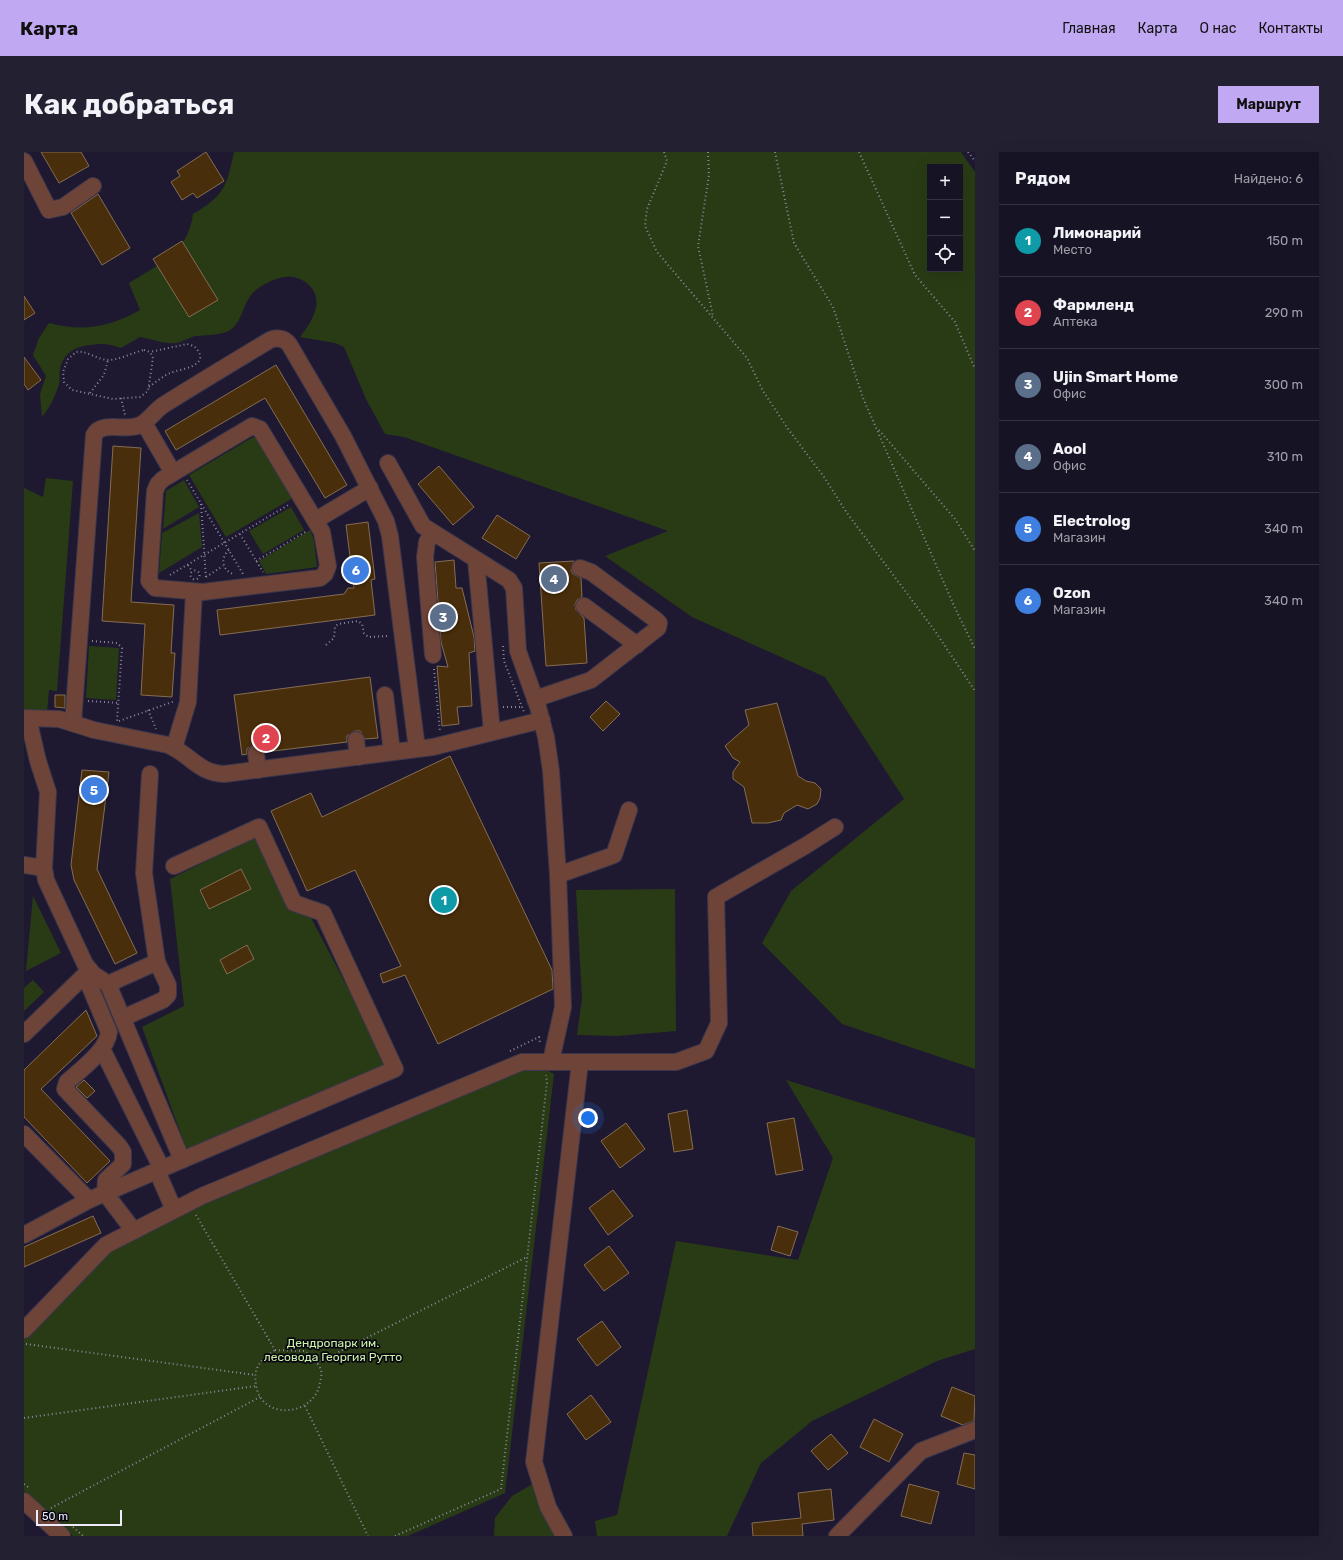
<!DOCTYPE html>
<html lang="ru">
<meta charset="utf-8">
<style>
:root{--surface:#161325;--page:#232032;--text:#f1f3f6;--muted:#9e9ea7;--line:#353242;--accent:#c1a8f3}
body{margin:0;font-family:Rubik,sans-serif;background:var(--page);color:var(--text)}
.controls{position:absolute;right:12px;top:12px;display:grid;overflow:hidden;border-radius:0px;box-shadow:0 4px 16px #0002}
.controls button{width:36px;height:36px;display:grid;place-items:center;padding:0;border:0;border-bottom:1px solid var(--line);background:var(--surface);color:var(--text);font:20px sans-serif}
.scale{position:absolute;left:12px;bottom:10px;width:86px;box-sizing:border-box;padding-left:4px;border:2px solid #edebfc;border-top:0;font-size:11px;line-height:14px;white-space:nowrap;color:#edebfc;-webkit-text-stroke:3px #080610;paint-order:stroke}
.you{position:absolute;left:564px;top:966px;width:14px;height:14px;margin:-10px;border:3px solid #fff;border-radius:50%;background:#1a73e8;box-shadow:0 0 0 6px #1a73e833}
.badge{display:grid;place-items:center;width:26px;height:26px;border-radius:50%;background:var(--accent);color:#fff;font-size:13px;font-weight:700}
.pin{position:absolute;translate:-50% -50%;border:2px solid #fff;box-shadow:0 1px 4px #0006}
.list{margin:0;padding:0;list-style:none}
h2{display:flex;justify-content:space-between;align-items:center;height:52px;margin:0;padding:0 16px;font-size:17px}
h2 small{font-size:13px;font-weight:400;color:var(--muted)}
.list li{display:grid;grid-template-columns:26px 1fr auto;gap:12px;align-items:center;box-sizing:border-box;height:72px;padding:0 16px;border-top:1px solid var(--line)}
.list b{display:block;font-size:15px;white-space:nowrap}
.list p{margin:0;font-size:13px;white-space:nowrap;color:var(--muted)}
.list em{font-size:13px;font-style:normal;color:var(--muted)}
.icon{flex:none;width:22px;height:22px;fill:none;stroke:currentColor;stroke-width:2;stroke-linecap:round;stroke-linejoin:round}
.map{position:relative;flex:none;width:951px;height:1384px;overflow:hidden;border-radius:0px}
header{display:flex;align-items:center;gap:24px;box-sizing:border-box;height:56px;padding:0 20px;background:var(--accent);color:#111}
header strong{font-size:19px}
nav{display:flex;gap:22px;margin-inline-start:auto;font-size:14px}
.intro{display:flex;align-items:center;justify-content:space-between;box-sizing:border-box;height:96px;padding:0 24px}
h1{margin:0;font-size:28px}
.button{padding:10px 18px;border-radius:0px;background:var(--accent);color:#111;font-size:14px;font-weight:700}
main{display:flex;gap:24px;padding:0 24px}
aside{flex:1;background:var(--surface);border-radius:0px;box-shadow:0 4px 16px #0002}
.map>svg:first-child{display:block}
.green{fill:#293b15;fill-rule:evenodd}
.building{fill:#492e0b;stroke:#846d54}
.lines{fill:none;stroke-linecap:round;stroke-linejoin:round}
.minor-casing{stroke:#3b364d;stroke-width:18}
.path{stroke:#8b889c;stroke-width:2;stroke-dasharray:1 3;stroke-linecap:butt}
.minor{stroke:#6e4438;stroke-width:16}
.labels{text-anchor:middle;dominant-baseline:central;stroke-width:3.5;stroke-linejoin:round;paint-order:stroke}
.park-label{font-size:12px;fill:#ccf4a8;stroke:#080610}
</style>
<header>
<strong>Карта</strong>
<nav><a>Главная</a><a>Карта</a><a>О нас</a><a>Контакты</a></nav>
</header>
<div class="intro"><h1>Как добраться</h1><a class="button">Маршрут</a></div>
<main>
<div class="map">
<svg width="951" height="1384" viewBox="0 0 951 1384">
<rect width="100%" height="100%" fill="#1e1931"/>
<g class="green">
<path d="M210,0h727l14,20v897l-133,-45 -80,-81 29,-52 113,-92 -79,-122 -133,-60 -87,-61 63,-25 -264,-94 -19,-3 -19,-35 -22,-52 -9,-4 -35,-6c6,-8 12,-16 15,-26 7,-20 -11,-36 -30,-34 -11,1 -31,11 -36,21 -8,13 -9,31 -26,35 -8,2 -18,2 -27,3 -7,1 -13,6 -20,7 -11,1 -25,-4 -36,-6l-19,11c-12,-4 -18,-5 -30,-3 -15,1 -28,8 -31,24 -1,5 0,11 -1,15 -4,13 -9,23 -17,33l-2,-23 6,-18 -13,-21 6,-17 10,-15c34,9 61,4 91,-13l-11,-27c30,-19 59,-30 64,-69 31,-18 34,-28 41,-62zM906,15h30v102h-30z"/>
<polygon points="229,285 234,287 269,346 202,385 165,323"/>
<polygon points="22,326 49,329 33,539 25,538 23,559 0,558 0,336 19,345"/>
<polygon points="160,328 175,355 139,377 142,339"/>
<polygon points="267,355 280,378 239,402 225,379"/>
<polygon points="175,361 178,395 135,421 138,381"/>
<polygon points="286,378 290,388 293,415 242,422 235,409"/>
<polygon points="65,494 95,496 92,548 62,546"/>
<polygon points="231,685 270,756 286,764 365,914 165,1004 118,875 160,854 146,727"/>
<polygon points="651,737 652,879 593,884 553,883 558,846 552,738"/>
<polygon points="9,744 37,801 2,819"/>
<polygon points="9,828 20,840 0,859 0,836"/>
<polygon points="509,911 530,922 481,1341 384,1384 49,1384 0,1339 0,1186 13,1170 86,1096 180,1049"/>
<polygon points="762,928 951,986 951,1197 913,1209 788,1269 737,1311 703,1384 573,1384 571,1369 593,1363 652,1089 774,1108 809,1006"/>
<polygon points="512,1330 536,1384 470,1384 471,1366 488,1344"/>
</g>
<g class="building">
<polygon points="17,0 57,0 65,14 35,31"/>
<polygon points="182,0 200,29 173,46 169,41 158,48 147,30 156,24 153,19"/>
<polygon points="74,42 106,96 78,113 47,61"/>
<polygon points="158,89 194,148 165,165 129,107"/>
<polygon points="0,144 11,161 0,168"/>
<polygon points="0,205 17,228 4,238 0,232"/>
<polygon points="252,213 323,333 301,346 241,246 152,298 141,279"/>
<polygon points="89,294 117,296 107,450 150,453 147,501 151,501 148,545 117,543 121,472 78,469"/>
<polygon points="415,314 450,355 429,373 394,332"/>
<polygon points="473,363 506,384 492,407 458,386"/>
<polygon points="344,370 351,427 347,428 351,463 196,483 193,458 320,442 324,436 330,436 322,373"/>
<polygon points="430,408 432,436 438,436 450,485 451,499 445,501 448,554 433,555 435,572 418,574 413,514 424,515 417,490 411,410"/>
<polygon points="550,409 547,418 549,422 557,426 558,445 553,448 551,453 552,458 560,466 563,511 522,514 515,411"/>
<polygon points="346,525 354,586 341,587 336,579 331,579 323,584 323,590 241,600 236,592 231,592 223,597 223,602 218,603 210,543"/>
<polygon points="31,543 41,543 41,556 31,555"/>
<polygon points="582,549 596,562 579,579 566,565"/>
<polygon points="753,551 774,624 782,629 791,631 797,637 796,646 793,652 784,657 773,653 760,661 757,668 744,671 728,671 720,635 709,627 709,620 716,610 709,606 701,594 725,573 721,558"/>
<polygon points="426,604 528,818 529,837 414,892 381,823 359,831 356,822 377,814 331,718 283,739 247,659 287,641 298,665"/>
<polygon points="58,618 85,620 73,717 113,801 91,812 50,728 47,713"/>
<polygon points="217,717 227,737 185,757 176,738"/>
<polygon points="223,793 230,807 203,822 196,808"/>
<polygon points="62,858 73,884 17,937 86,1009 63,1031 0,965 0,918"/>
<polygon points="60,928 71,939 63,946 52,935"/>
<polygon points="663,958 669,997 650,1000 644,962"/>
<polygon points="770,966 779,1018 752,1023 743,971"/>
<polygon points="602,971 621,997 596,1016 577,989"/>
<polygon points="589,1038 609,1064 584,1083 565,1056"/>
<polygon points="69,1064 77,1081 0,1115 0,1095"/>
<polygon points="754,1074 774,1080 766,1104 747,1098"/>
<polygon points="585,1094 605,1121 580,1139 560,1113"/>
<polygon points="578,1169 597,1195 573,1214 553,1187"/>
<polygon points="928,1235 951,1244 950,1269 939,1273 917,1264"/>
<polygon points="567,1243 587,1270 562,1288 543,1262"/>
<polygon points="850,1267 879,1282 865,1310 836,1295"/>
<polygon points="807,1282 824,1301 804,1318 787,1299"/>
<polygon points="940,1301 951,1303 951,1337 933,1332"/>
<polygon points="885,1332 915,1340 907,1372 877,1364"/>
<polygon points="807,1337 810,1368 778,1372 779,1384 729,1384 728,1371 777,1366 774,1341"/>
</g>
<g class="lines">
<g class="minor-casing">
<g id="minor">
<polyline points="0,9 25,58 39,55 69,34"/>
<polyline points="120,271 149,321"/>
<polygon points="228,274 236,277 298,380 304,414 301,422 296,426 179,440 131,436 125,429 131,339 134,332 139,327"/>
<polyline points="364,311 399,374 485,428 490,436 494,499 514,555 522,585 527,619 534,723"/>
<polyline points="292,368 346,336"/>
<polyline points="408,381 403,390 401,405 409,503"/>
<polyline points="452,408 468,580"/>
<polyline points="560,454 613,493"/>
<polyline points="361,543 368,600"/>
<polyline points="511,547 567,528 634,476 635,471 632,468 567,420 556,416"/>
<path d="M0,566l35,1 35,11 74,15c22,9 30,28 56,29l209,-27 109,-27"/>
<polyline points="4,566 14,609 24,640 20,716 22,728 61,812 69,822 84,832 158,1008 65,1048"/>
<path d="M49,571l21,-288c8,-15 32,-3 46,-10 9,-4 16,-16 25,-21 35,-22 70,-43 105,-64 7,-3 14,-2 19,4l54,92 43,85 4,15 27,213"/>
<polyline points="332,588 334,605"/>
<polyline points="150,596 164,550 170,440"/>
<polyline points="232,601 234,618"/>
<polyline points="0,713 20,716"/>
<polyline points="150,714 235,675 270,751 299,761 371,917 158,1008"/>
<path d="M61,823l24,57c-2,19 -29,38 -42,50l-2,7 54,57 4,6v12l-17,16 -1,13 29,38"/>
<polyline points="84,832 133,810 120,721 126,622"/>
<polyline points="99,866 139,848 144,843 144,833 133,810"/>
<polyline points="0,882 66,818"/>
<polyline points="78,897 138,1017"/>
<polyline points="527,909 539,855 534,723 590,703 605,658"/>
<polyline points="556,910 652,910 682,899 695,871 692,745 781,694 811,675"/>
<polyline points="0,982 65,1048 0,1083"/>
<polyline points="133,1019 150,1058"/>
<polyline points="0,1178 82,1093 178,1044 498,910 556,910 510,1310 524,1355 540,1384"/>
<polyline points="0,1349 38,1384"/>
<polyline points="813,1384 897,1299 951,1278"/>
</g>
</g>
<g class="path">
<polyline points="640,0 643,9 623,57 621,74 633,100 723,206 739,239 762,274 800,325 823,361 911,479 951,539"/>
<polyline points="684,0 685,23 674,94 689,164"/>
<polyline points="751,0 770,91 809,155 839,246 931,456 951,497"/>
<polyline points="835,0 891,123 931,170 951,217"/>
<polyline points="944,0 951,9"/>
<path d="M120,198l6,2 3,6 -5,33 -8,6 -27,2 -41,-9 -8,-8 -1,-10 5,-13 8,-7c10,-2 20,7 31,8 13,0 24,-7 37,-10z"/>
<path d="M125,235c7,-5 14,-11 21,-14 10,-4 44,-7 24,-27l-7,-2 -37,8"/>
<polyline points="66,241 80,223 84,208"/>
<polyline points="97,246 101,263"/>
<polyline points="855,278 931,367 951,399"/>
<polyline points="163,328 219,422"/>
<polyline points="177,352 182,427"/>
<polyline points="216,382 239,420"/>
<path d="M205,398c-9,8 -7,20 4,24"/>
<polyline points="232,409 283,379"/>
<polyline points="164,413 168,419"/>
<circle cx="171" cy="423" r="4.5"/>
<polyline points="146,423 266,352"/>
<polyline points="182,425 199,414"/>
<polyline points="68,489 93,491 98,496 93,569"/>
<polyline points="302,493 310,486 311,475 314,472 334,469 338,472 340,481 344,485 365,484"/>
<polyline points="479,494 480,509 500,560"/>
<polyline points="410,517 416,580"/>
<polyline points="64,549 95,551"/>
<polyline points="479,555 498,555"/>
<polyline points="124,558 132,577"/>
<polyline points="95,569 151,549"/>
<polyline points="486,899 515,885 516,891"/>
<polyline points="172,1063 251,1198"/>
<polyline points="2,1192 231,1223"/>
<path d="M251,1198l30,1c6,6 13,11 16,19 1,4 0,8 -1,12 -4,34 -59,40 -64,3 -3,-19 5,-25 19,-35z"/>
<polyline points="293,1211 503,1105"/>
<polyline points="281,1254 344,1384"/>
<polyline points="0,1266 232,1234"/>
<polyline points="0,1332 4,1335"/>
<polyline points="27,1356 236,1245"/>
<polyline points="49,1375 59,1384"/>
<polyline points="371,1384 477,1337 523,930 522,923"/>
</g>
<use href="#minor" class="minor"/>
</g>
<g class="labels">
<g class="park-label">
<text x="309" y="1191">Дендропарк им.<tspan x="309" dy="14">лесовода Георгия Рутто</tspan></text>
</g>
</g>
</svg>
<div class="controls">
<button>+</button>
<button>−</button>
<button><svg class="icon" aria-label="locate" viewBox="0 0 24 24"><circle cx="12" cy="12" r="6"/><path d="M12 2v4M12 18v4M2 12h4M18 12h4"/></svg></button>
</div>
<div class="scale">50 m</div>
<div class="you"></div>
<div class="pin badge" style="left:420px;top:748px;background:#0f9aa8">1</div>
<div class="pin badge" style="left:242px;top:586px;background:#e0444e">2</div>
<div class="pin badge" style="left:419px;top:465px;background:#5c6f8a">3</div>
<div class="pin badge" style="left:530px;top:427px;background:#5c6f8a">4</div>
<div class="pin badge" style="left:70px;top:638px;background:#3f7fe0">5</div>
<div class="pin badge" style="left:332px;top:418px;background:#3f7fe0">6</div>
</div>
<aside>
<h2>Рядом<small>Найдено: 6</small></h2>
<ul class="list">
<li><span class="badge" style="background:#0f9aa8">1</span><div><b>Лимонарий</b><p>Место</p></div><em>150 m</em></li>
<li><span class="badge" style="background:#e0444e">2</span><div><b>Фармленд</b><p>Аптека</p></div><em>290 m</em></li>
<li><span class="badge" style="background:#5c6f8a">3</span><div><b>Ujin Smart Home</b><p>Офис</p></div><em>300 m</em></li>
<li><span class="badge" style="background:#5c6f8a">4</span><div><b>Aool</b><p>Офис</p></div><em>310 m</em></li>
<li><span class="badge" style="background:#3f7fe0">5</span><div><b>Electrolog</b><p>Магазин</p></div><em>340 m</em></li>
<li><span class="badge" style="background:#3f7fe0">6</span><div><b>Ozon</b><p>Магазин</p></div><em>340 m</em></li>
</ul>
</aside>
</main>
